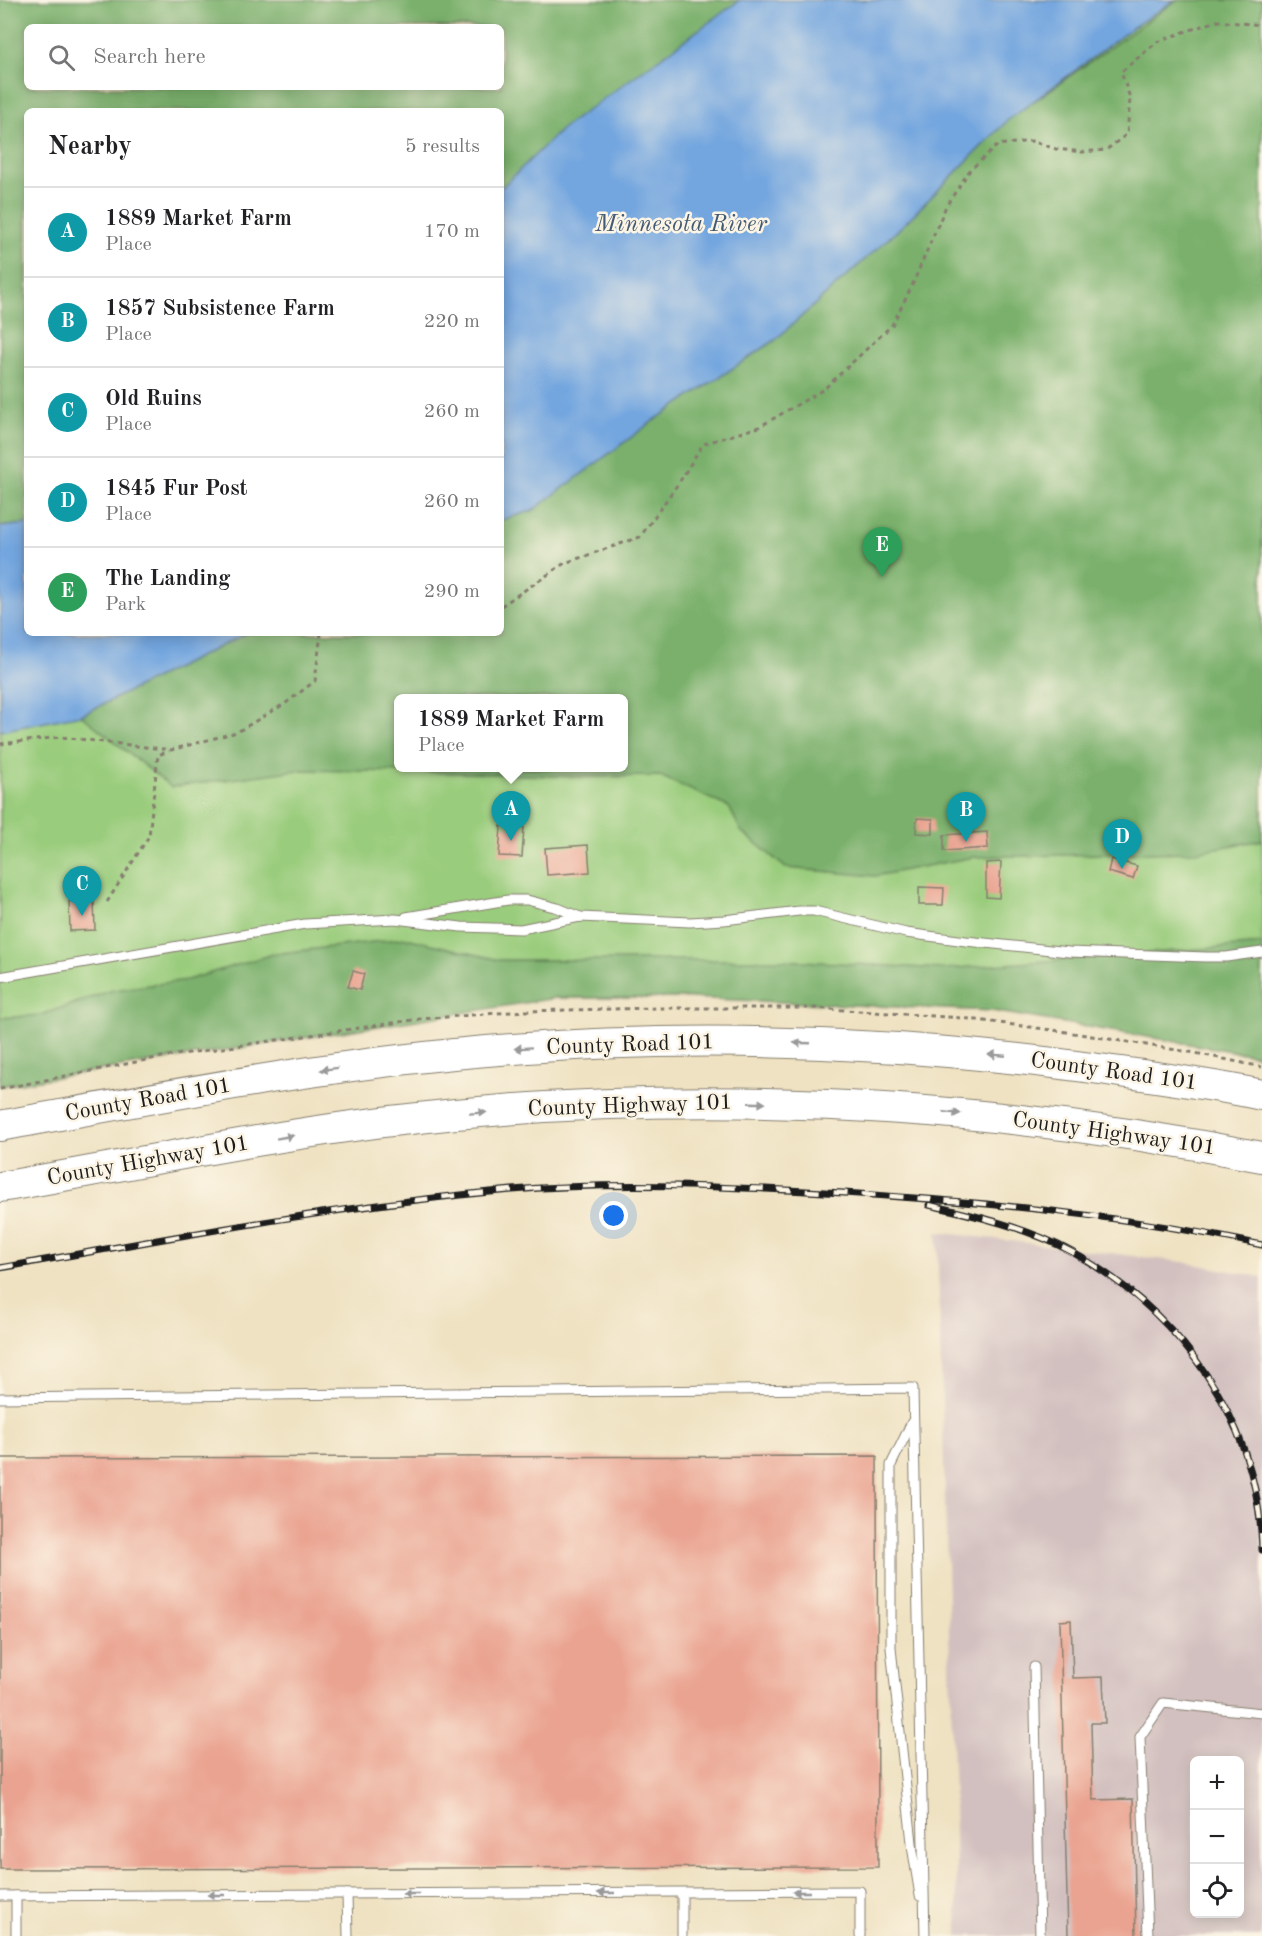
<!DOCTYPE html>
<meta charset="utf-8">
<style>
:root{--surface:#fff;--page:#f2f2f2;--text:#202124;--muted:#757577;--line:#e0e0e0;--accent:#b5179e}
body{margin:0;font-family:"Old Standard TT",serif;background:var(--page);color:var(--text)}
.controls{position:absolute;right:18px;bottom:18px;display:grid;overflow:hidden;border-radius:9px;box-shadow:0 3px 15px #0003}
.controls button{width:54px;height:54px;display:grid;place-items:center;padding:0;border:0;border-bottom:2px solid var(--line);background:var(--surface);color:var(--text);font:30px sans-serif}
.you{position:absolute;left:614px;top:1216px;width:21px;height:21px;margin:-15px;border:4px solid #fff;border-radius:50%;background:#1a73e8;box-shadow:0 0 0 9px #1a73e833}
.badge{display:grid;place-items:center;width:39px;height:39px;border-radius:50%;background:var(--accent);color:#fff;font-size:20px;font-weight:700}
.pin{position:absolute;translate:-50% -50px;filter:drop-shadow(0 2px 3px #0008)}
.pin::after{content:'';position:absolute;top:32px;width:21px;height:18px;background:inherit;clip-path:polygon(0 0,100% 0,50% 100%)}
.popup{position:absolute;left:394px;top:694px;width:234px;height:78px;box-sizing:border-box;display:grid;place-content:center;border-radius:9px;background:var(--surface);filter:drop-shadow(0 2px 4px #0005);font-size:20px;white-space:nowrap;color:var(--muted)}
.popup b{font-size:22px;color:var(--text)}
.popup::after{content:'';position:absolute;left:50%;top:100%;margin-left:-12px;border:12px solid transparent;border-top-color:var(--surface)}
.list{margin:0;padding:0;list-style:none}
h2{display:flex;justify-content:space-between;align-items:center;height:78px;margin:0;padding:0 24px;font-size:26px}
h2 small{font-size:20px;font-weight:400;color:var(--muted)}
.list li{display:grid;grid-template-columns:39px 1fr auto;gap:18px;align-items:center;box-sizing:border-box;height:90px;padding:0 24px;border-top:2px solid var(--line)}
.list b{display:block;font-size:22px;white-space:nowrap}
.list p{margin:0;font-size:20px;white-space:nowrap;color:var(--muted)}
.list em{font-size:20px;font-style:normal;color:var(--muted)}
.icon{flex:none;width:33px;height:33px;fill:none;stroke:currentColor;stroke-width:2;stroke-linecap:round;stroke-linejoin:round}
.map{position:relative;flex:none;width:1262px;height:1936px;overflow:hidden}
.search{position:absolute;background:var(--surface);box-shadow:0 3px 15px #0003;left:24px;top:24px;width:480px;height:66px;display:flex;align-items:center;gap:15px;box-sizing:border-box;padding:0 21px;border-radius:9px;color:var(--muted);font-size:22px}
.panel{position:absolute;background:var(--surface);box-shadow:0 3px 15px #0003;left:24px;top:108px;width:480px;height:528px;border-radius:9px}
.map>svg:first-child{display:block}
.industrial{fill:#d2bfbf;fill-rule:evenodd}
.green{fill:#99cc7c;stroke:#5a744c;stroke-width:1.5;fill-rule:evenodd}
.forest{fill:#7ab06c;stroke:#4b6644;stroke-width:1.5;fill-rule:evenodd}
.water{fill:#73a6df;stroke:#48617e;stroke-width:1.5}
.building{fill:#eaa390}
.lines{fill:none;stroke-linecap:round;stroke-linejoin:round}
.lane-casing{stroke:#867f6f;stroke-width:11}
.primary-casing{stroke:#867f6f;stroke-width:32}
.path{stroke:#867f6f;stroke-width:3;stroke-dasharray:4.5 4.5;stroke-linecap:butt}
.lane{stroke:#fff;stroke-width:9}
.primary{stroke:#fff;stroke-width:30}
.rail-casing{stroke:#1c1c1c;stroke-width:7}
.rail{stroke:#fcf5e5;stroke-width:4.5;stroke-dasharray:14;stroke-linecap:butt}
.oneway{fill:#999}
.labels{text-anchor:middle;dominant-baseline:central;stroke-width:5;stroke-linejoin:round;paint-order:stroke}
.street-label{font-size:22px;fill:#1c1c1c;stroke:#fcf5e5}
.water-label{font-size:24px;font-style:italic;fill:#435a74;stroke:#fcf5e5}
</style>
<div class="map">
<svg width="1262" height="1936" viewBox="0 0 1262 1936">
<rect width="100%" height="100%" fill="#fcf5e5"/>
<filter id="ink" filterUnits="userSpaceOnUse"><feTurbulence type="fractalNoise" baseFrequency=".0167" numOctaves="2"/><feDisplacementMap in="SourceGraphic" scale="12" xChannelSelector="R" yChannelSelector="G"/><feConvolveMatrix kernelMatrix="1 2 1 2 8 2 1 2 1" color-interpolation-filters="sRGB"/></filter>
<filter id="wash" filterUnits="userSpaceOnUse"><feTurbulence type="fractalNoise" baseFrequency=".008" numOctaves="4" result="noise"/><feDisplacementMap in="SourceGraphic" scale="24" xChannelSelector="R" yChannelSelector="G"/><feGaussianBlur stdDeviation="1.35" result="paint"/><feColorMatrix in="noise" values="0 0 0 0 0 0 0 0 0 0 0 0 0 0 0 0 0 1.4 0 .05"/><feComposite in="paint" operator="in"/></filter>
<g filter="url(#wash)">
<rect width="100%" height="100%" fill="#efe2c2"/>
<path class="industrial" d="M937,1232l246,30 79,15v659h-304zM1194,1760h46v154h-46z"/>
<path class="green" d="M1175,0h87v1056l-343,-58h-369l-550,88v-355l235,-98h266v-113l31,-9 121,-90 121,-80 234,-221 127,-94zM398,698h226v70h-226z"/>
<g class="forest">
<path d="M0,0h744l-243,197v-86h-474v413l-27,3zM27,27h474v60h-474z"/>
<path d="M1177,0h85v840l-68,12 -221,5 -98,19 -89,-8 -45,-37 -12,-24 -69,-31 -78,1 -112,-4 -171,-3 -128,17 -90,-72 166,-82h254v-113l31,-9 121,-90 121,-80 125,-112 109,-109zM398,698h226v70h-226z"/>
<polygon points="406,938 499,960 783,960 944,969 1262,944 1262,1056 992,1011 688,998 556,998 0,1086 0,1018 41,1015 113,990 187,980 273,954"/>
</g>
<g class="water">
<polygon points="740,0 1175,0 1135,26 1008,120 899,229 774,341 653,421 532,511 501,520 501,188 563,128"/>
<polygon points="27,524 27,633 247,633 81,715 0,731 0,527"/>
</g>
<g id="blocks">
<g class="building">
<polygon points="917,818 933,819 933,834 916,833"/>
<polygon points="501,826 524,827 522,857 499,856"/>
<polygon points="987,832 988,848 944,851 944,835"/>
<polygon points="588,845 590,872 547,875 545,848"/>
<polygon points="1111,859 1137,866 1133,879 1108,872"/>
<polygon points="1001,862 999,898 986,897 986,863"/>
<polygon points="919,887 944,888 943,905 919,905"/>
<polygon points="94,900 95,930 70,931 69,901"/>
<polygon points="353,971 364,974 360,990 348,987"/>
<polygon points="877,1456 878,1867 0,1869 0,1458"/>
<polygon points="1071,1620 1073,1678 1103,1677 1105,1723 1091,1723 1093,1800 1133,1799 1136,1936 1068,1936 1060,1621"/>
</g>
</g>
</g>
<g filter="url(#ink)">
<use href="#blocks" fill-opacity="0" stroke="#867f6f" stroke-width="1.5"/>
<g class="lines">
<g class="lane-casing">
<g id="lane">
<polyline points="406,917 508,900 527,900 558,908 580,917"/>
<polyline points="0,977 305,924 395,919 461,927 521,929 580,917 690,922 724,920 799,911 814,911 906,933 966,941 1069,952 1206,957 1226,957 1262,952"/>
<polyline points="0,1398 913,1388 925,1936"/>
<polyline points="912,1422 891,1465 891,1648 913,1852 920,1896"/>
<polyline points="1034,1667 1040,1936"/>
<polyline points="682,1893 682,1936"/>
<polyline points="347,1894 348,1936"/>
<polyline points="0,1896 860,1891 860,1936"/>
<polyline points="16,1936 16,1896"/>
<polyline points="1148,1936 1140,1737 1163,1703 1262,1713"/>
</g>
</g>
<g class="primary-casing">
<g id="primary">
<path d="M0,1126c166,-30 331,-63 499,-76 198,-16 396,-9 593,18 57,8 114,15 170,27"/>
<path d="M0,1187c130,-22 260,-50 391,-66 289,-35 585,-20 871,36"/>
</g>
</g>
<g class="path">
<polyline points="501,606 565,563 640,537 680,481 703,444 759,427 824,389 892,325 911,288 946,206 970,170 998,145 1031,141 1056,149 1082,152 1106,150 1127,134 1130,98 1121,72 1157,42 1184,32 1217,21 1262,25"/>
<polyline points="453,633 460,633"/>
<polyline points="0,744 61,737 171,750 237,732 286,703 315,681 321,633"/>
<polyline points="107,902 149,836 158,755 169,751"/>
<polyline points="0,1089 161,1057 420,1019 524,1011 657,1008 815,1008 962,1018 1067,1032 1195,1053 1262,1067"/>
</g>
<use href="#lane" class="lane"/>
<use href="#primary" class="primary"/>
<g class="rail-casing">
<g id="rail">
<path d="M929,1205c49,11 99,23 143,47 110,62 187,169 190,298"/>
<path d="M0,1268c170,-30 340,-63 512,-78 110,-9 221,-3 332,3 140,9 280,22 418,52"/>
</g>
</g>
<use href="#rail" class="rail"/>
</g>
<defs><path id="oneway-solid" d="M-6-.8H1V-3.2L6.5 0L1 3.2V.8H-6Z" transform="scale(1.5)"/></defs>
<g class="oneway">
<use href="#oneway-solid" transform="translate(802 1043) rotate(-178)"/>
<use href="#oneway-solid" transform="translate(523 1048) rotate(176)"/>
<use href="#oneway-solid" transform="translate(997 1055) rotate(-175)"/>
<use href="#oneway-solid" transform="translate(329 1069) rotate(173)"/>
<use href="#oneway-solid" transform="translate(757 1103) rotate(2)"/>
<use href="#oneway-solid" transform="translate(478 1113) rotate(-4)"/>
<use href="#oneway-solid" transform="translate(952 1113) rotate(5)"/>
<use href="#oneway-solid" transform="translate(285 1137) rotate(-10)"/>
<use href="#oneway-solid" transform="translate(801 1892) rotate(180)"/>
<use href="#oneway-solid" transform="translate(606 1893) rotate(180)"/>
<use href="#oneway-solid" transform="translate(411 1894) rotate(180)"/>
<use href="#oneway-solid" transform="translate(216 1895) rotate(180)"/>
</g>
</g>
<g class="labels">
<g class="street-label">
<text transform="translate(630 1045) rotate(-2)">County Road 101</text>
<text transform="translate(1114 1072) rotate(8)">County Road 101</text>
<text transform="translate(148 1100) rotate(-10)">County Road 101</text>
<text transform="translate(630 1106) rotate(-2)">County Highway 101</text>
<text transform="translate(1114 1134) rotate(8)">County Highway 101</text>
<text transform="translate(148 1161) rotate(-10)">County Highway 101</text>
</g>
<g class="water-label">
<text x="681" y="225">Minnesota River</text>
</g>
</g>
</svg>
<div class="controls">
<button>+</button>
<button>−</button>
<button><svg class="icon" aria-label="locate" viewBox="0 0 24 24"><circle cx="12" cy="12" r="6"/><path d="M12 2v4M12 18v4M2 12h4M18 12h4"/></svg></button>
</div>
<div class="you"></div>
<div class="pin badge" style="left:511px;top:841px;background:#0f9aa8">A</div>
<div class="popup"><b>1889 Market Farm</b>Place</div>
<div class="pin badge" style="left:966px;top:842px;background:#0f9aa8">B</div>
<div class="pin badge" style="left:82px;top:916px;background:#0f9aa8">C</div>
<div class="pin badge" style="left:1122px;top:869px;background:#0f9aa8">D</div>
<div class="pin badge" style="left:882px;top:577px;background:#2e9e5b">E</div>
<div class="search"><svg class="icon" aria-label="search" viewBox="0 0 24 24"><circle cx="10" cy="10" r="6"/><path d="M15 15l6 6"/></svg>Search here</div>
<section class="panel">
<h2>Nearby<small>5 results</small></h2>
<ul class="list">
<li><span class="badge" style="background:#0f9aa8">A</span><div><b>1889 Market Farm</b><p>Place</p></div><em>170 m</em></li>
<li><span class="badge" style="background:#0f9aa8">B</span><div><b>1857 Subsistence Farm</b><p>Place</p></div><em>220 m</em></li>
<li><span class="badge" style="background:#0f9aa8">C</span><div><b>Old Ruins</b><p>Place</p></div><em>260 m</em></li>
<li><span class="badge" style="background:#0f9aa8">D</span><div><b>1845 Fur Post</b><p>Place</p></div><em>260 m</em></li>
<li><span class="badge" style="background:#2e9e5b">E</span><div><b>The Landing</b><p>Park</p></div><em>290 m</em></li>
</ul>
</section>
</div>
